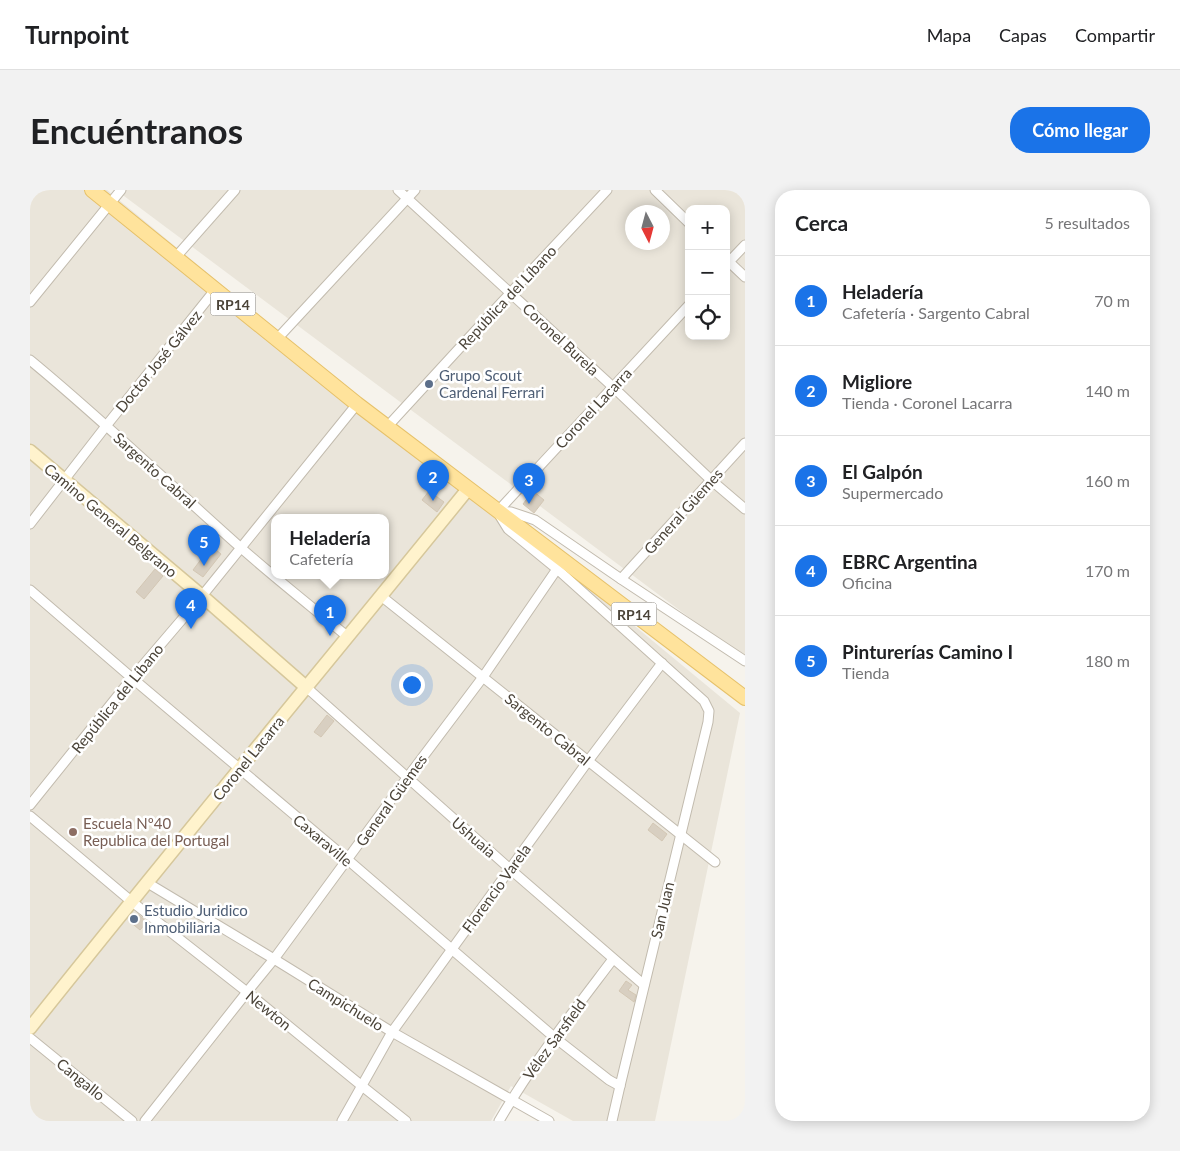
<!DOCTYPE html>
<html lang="es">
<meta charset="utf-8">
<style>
:root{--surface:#fff;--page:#f2f2f2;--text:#202124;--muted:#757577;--line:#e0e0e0;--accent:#1a73e8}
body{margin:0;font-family:Lato,sans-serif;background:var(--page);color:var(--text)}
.controls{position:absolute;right:15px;top:15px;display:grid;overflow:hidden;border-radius:10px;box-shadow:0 2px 12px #0003}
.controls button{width:45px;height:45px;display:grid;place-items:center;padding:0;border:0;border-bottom:1px solid var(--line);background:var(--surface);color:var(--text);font:25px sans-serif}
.compass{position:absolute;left:595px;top:15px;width:45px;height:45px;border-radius:50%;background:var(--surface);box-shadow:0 2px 12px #0003;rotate:174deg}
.you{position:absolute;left:381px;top:494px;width:18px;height:18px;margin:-12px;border:4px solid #fff;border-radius:50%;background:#1a73e8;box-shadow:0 0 0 8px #1a73e833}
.badge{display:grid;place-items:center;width:32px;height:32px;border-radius:50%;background:var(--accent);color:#fff;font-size:16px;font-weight:700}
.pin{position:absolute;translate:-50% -41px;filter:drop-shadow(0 1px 2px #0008)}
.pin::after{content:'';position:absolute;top:26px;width:18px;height:15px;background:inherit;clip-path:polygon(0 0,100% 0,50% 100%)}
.popup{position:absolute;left:241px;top:324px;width:118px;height:65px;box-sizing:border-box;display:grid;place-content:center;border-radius:10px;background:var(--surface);filter:drop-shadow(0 1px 4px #0005);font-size:16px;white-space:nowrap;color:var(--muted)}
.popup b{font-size:19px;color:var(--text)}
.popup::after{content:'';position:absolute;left:50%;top:100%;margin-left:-10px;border:10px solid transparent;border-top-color:var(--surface)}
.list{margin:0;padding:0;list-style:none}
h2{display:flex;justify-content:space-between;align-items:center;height:65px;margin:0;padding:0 20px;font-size:21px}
h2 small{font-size:16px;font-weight:400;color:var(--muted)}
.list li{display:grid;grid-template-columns:32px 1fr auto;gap:15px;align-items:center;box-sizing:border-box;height:90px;padding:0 20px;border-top:1px solid var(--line)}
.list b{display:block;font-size:19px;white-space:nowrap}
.list p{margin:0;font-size:16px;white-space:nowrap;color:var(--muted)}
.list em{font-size:16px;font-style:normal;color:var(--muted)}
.icon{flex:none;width:28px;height:28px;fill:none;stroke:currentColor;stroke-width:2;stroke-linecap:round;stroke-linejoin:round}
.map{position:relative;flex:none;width:715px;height:931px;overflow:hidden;border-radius:20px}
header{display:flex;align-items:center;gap:30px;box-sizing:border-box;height:70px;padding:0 25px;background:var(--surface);border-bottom:1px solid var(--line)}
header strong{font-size:24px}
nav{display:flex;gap:28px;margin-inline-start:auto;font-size:18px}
.intro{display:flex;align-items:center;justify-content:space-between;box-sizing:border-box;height:120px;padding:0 30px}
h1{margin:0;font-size:35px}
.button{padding:12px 22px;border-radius:20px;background:var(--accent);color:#fff;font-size:18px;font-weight:700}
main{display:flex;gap:30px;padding:0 30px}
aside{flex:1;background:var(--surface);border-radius:20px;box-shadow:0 2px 12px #0003}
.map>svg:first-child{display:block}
.residential{fill:#eae5da;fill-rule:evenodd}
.building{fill:#d8cfc1;stroke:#d3c7b4}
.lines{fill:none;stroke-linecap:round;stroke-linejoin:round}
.street-casing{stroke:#c2bbae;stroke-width:11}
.secondary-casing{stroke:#d6c79b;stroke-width:15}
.primary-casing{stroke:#e6c16a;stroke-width:16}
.street{stroke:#fff;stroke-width:9}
.secondary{stroke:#fff3cd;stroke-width:12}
.primary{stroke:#ffe39c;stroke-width:14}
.service-dot{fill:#5c6f8a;stroke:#fff;stroke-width:2}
.education-dot{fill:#8d6e63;stroke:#fff;stroke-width:2}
.labels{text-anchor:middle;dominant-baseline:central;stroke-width:5;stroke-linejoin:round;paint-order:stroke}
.shield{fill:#fff;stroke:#817c74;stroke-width:1}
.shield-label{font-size:14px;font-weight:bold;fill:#4b4439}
.street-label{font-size:15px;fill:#4b4439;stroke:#fff}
.service-label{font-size:15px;fill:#4e5e75;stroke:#fff;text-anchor:start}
.education-label{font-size:15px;fill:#785e54;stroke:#fff;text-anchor:start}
</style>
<header>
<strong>Turnpoint</strong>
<nav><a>Mapa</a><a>Capas</a><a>Compartir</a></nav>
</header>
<div class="intro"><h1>Encuéntranos</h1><a class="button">Cómo llegar</a></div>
<main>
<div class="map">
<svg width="715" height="931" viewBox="0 0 715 931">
<rect width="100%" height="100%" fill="#f6f3ec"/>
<g class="residential">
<path d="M0,0h77l633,523 -85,408h-82l-62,-35 -20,35h-461zM245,327h110v58h-110z"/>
<path d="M86,0h629v469zM659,19h37v127h-37zM602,22h30v30h-30z"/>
</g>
<g class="building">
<polygon points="399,301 414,312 407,322 392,310"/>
<polygon points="503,301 514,310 504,323 493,314"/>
<polygon points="181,356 191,364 173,387 163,380"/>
<polygon points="125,379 133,386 114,409 106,402"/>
<polygon points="297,525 304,531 291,547 284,542"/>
<polygon points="623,633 637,644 632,651 618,640"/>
<polygon points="109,725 117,732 110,740 99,731 104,726"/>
<polygon points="596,791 602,795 598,800 606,805 604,812 589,801"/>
</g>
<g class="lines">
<g class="street-casing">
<g id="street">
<polyline points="368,0 583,197 681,290 715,319"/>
<polyline points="625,0 659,33"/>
<polyline points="145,68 205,0"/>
<polyline points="696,69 715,87"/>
<polyline points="696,75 715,55"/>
<polyline points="0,112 91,0"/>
<polyline points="247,149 385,0"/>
<path d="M0,170c73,60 140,125 210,187 35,31 72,60 108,90"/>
<polyline points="357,237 458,127 577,0"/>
<polyline points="468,321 659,115"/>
<polyline points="469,321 481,322 505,330 591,389 715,471"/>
<polyline points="470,326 478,339 527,379 674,511 679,521 678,532 590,896 582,931"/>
<polyline points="0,334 76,236 185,100"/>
<polyline points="591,389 715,253"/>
<polyline points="0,400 102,488 318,670 524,847 579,890 590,896"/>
<polyline points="351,406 685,672"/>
<polyline points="276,497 480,679 614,795"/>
<polyline points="0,615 102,488 172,406 327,214"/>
<polyline points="0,626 101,711 217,802 332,896 376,931"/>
<polyline points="116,692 244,769 362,842 519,931"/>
<polyline points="0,848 102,931"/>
<polyline points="115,931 217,802 244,769 377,588 453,487 527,379"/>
<polyline points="312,931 362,842 558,571 632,473"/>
<path d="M469,931c33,-57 74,-109 114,-162"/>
</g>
</g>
<g class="secondary-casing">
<g id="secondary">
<polyline points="0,261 172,406 276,497"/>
<path d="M0,838c144,-181 292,-359 438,-539"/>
</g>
</g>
<g class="primary-casing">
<polyline id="primary" points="62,0 327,214 715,508"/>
</g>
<use href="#street" class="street"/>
<use href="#secondary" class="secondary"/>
<use href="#primary" class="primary"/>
</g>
<g class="service-dot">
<circle cx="399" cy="194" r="5"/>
<circle cx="104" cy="729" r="5"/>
</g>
<circle class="education-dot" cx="43" cy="642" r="5"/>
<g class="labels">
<g class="shield">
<rect x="180.5" y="102.5" width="45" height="23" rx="4"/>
<rect x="581.5" y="412.5" width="45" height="23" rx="4"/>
</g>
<g class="shield-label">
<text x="203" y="114">RP14</text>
<text x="604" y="424">RP14</text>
</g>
<g class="street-label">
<text transform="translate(477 107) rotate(-47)">República del Líbano</text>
<text transform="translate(531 149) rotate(43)">Coronel Burela</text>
<text transform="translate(128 171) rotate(-51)">Doctor José Gálvez</text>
<text transform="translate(563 218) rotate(-47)">Coronel Lacarra</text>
<text transform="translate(125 280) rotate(42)">Sargento Cabral</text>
<text transform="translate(653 321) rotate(-48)">General Güemes</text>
<text transform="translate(81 330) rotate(40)">Camino General Belgrano</text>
<text transform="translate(87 508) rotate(-51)">República del Líbano</text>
<text transform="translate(518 539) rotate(39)">Sargento Cabral</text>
<text transform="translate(218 568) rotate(-51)">Coronel Lacarra</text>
<text transform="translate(361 610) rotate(-54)">General Güemes</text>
<text transform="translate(444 647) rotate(41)">Ushuaia</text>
<text transform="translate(293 650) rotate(40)">Caxaraville</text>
<text transform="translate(466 698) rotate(-54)">Florencio Varela</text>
<text transform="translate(632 720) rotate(-77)">San Juan</text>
<text transform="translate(316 814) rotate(32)">Campichuelo</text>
<text transform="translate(239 820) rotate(39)">Newton</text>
<text transform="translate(524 849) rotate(-54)">Vélez Sarsfield</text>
<text transform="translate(51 889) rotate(39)">Cangallo</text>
</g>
<g class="service-label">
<text x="409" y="185">Grupo Scout<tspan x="409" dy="17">Cardenal Ferrari</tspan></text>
<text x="114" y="720">Estudio Juridico<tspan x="114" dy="17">Inmobiliaria</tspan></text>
</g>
<g class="education-label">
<text x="53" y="633">Escuela Nº40<tspan x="53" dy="17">Republica del Portugal</tspan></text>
</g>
</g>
</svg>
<div class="controls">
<button>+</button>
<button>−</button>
<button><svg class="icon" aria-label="locate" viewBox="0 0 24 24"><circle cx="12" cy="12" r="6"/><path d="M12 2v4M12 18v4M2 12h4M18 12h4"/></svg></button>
</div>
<svg class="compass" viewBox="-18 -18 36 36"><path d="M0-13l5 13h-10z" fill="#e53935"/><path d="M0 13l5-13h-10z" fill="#757577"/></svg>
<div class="you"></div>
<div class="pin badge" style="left:300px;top:446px">1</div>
<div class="popup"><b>Heladería</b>Cafetería</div>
<div class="pin badge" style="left:403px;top:311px">2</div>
<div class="pin badge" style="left:499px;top:314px">3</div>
<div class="pin badge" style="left:161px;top:439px">4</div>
<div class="pin badge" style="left:174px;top:376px">5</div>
</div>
<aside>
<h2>Cerca<small>5 resultados</small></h2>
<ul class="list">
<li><span class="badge">1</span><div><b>Heladería</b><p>Cafetería · Sargento Cabral</p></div><em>70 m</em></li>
<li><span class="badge">2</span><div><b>Migliore</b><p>Tienda · Coronel Lacarra</p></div><em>140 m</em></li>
<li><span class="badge">3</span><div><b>El Galpón</b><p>Supermercado</p></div><em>160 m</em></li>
<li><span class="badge">4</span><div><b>EBRC Argentina</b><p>Oficina</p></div><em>170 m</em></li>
<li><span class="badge">5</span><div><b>Pinturerías Camino I</b><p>Tienda</p></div><em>180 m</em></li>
</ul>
</aside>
</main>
